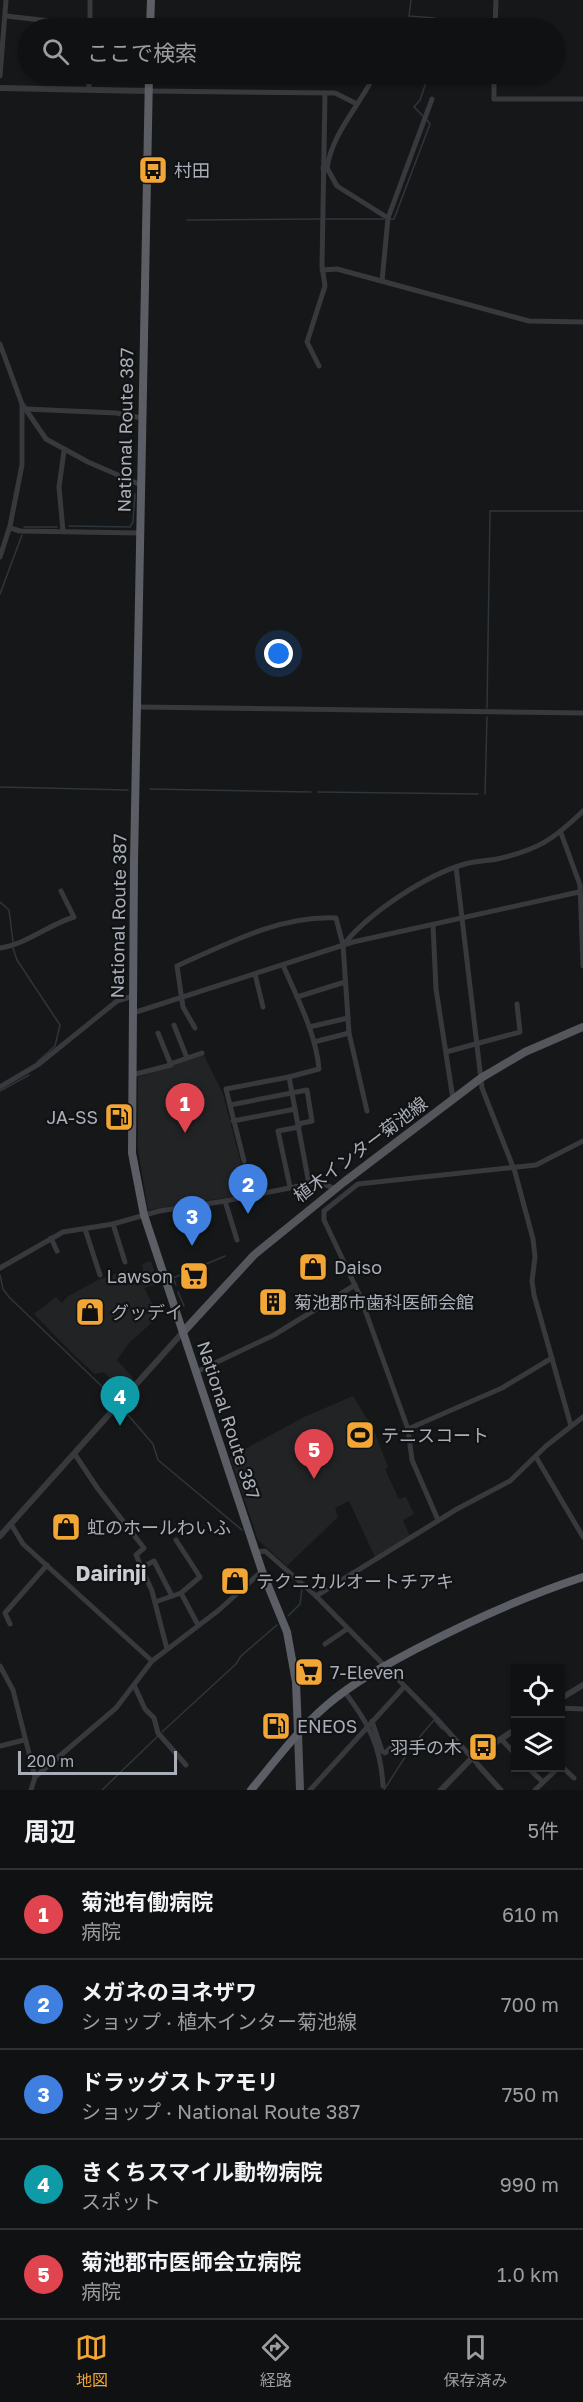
<!DOCTYPE html>
<html lang="ja">
<meta charset="utf-8">
<style>
:root{--surface:#101112;--page:#191a1b;--text:#f1f3f6;--muted:#9c9d9f;--line:#303132;--accent:#f1a636}
body{margin:0;font-family:"Golos Text","Noto Sans JP",sans-serif;background:var(--page);color:var(--text)}
.controls{position:absolute;right:18px;bottom:18px;display:grid;overflow:hidden;border-radius:0px;box-shadow:0 2px 4px #0004}
.controls button{width:54px;height:54px;display:grid;place-items:center;padding:0;border:0;border-bottom:2px solid var(--line);background:var(--surface);color:var(--text);font:30px sans-serif}
.scale{position:absolute;left:18px;bottom:15px;width:159px;box-sizing:border-box;padding-left:6px;border:3px solid #a9aeb8;border-top:0;font-size:16px;line-height:21px;white-space:nowrap;color:#a9aeb8;-webkit-text-stroke:4px #111213;paint-order:stroke}
.you{position:absolute;left:279px;top:654px;width:21px;height:21px;margin:-15px;border:4px solid #fff;border-radius:50%;background:#1a73e8;box-shadow:0 0 0 9px #1a73e833}
.badge{display:grid;place-items:center;width:39px;height:39px;border-radius:50%;background:var(--accent);color:#fff;font-size:20px;font-weight:700}
.pin{position:absolute;translate:-50% -50px;filter:drop-shadow(0 2px 3px #0008)}
.pin::after{content:'';position:absolute;top:32px;width:21px;height:18px;background:inherit;clip-path:polygon(0 0,100% 0,50% 100%)}
.list{margin:0;padding:0;list-style:none}
h2{display:flex;justify-content:space-between;align-items:center;height:78px;margin:0;padding:0 24px;font-size:26px}
h2 small{font-size:20px;font-weight:400;color:var(--muted)}
.list li{display:grid;grid-template-columns:39px 1fr auto;gap:18px;align-items:center;box-sizing:border-box;height:90px;padding:0 24px;border-top:2px solid var(--line)}
.list b{display:block;font-size:22px;white-space:nowrap}
.list p{margin:0;font-size:20px;white-space:nowrap;color:var(--muted)}
.list em{font-size:20px;font-style:normal;color:var(--muted)}
.icon{flex:none;width:33px;height:33px;fill:none;stroke:currentColor;stroke-width:2;stroke-linecap:round;stroke-linejoin:round}
.map{position:relative;flex:none;width:583px;height:1790px;overflow:hidden}
.search{position:absolute;background:var(--surface);box-shadow:0 2px 4px #0004;left:18px;right:18px;top:18px;height:66px;display:flex;align-items:center;gap:15px;box-sizing:border-box;padding:0 21px;border-radius:33px;color:var(--muted);font-size:22px}
.sheet{height:528px;background:var(--surface)}
nav{display:flex;justify-content:space-around;align-items:center;box-sizing:border-box;height:84px;border-top:2px solid var(--line);background:var(--surface);font-size:16px;color:var(--muted)}
nav a{display:grid;justify-items:center;gap:3px}
nav .on{color:var(--accent)}
.map>svg:first-child{display:block}
.built{fill:#222325}
.green{fill:#202821}
.lines{fill:none;stroke-linecap:round;stroke-linejoin:round}
.stream{stroke:#2d363c;stroke-width:1.5}
.minor{stroke:#38393d;stroke-width:5}
.tertiary{stroke:#38393d;stroke-width:6}
.primary{stroke:#54565c;stroke-width:8}
.trunk{stroke:#5c5e65;stroke-width:8}
.labels{text-anchor:middle;dominant-baseline:central;stroke-width:4.5;stroke-linejoin:round;paint-order:stroke}
.poi-label{font-size:18px;fill:#a9aeb8;stroke:#111213;text-anchor:start}
.street-label{font-size:18px;fill:#a9aeb8;stroke:#111213}
.quarter-label{font-size:21px;font-weight:bold;fill:#cacdd4;stroke:#111213}
</style>
<div class="map">
<svg width="583" height="1790" viewBox="0 0 583 1790">
<rect width="100%" height="100%" fill="#161718"/>
<g class="built">
<polygon points="203,1053 223,1094 249,1194 148,1210 138,1149 138,1077 168,1068"/>
<polygon points="151,1261 159,1284 144,1288 159,1316 128,1344 117,1360 133,1378 120,1389 104,1372 95,1374 74,1355 34,1314 56,1297 62,1303 68,1296 100,1279 127,1270 135,1282 145,1281 142,1264"/>
<polygon points="353,1396 373,1428 388,1467 385,1469 399,1499 406,1497 414,1514 403,1520 410,1536 375,1557 349,1501 335,1508 338,1517 287,1566 258,1540 230,1457 304,1417"/>
</g>
<polygon class="green" points="362,1418 373,1446 359,1452 347,1424"/>
<g class="lines">
<g class="stream">
<polyline points="411,0 409,16 435,18 435,22"/>
<polyline points="423,116 414,107 420,100 429,74"/>
<polyline points="326,219 384,219"/>
<polyline points="389,219 394,219 430,124 427,120"/>
<polyline points="187,220 321,219"/>
<polyline points="69,526 130,527 133,522 135,494"/>
<polyline points="24,527 57,527"/>
<polyline points="0,594 22,535"/>
<polyline points="487,708 490,511 583,511"/>
<polyline points="0,787 128,790"/>
<polyline points="150,789 311,792"/>
<polyline points="318,792 478,794"/>
<polyline points="485,794 487,717"/>
<polyline points="0,902 9,910 13,942"/>
<polyline points="13,948 17,960 60,1025 55,1046 37,1062"/>
<polyline points="0,1091 29,1075"/>
<polyline points="0,1275 3,1289 9,1297 114,1398"/>
<polyline points="176,1285 173,1278 225,1256"/>
<polyline points="178,1292 184,1306"/>
<polyline points="123,1409 153,1444 158,1460 242,1530"/>
<polyline points="288,1616 300,1604 302,1589"/>
<polyline points="162,1732 236,1664 241,1656 277,1625"/>
<polyline points="476,1766 497,1789"/>
<polyline points="102,1790 158,1736"/>
<polyline points="384,1790 412,1746 434,1720 442,1729"/>
</g>
<g class="minor">
<polyline points="90,0 90,28"/>
<polyline points="6,16 111,28"/>
<polyline points="397,28 400,24 496,24"/>
<polyline points="495,28 496,0"/>
<polyline points="494,74 494,99 583,99"/>
<polyline points="0,76 6,0"/>
<polyline points="89,89 89,74"/>
<polyline points="148,91 335,93 355,103"/>
<path d="M323,168h4c5,-35 33,-63 48,-94"/>
<polyline points="327,168 337,186 388,218"/>
<polyline points="322,270 337,269 529,321 583,322"/>
<polyline points="382,281 388,218 432,99"/>
<polyline points="0,344 22,404 46,439 88,462 141,485"/>
<polyline points="319,366 307,342 325,286 322,266 325,93"/>
<polyline points="26,409 116,413 142,418"/>
<polyline points="10,528 20,531 140,533"/>
<polyline points="63,531 59,487 64,451"/>
<polyline points="0,557 10,526 22,465 22,404"/>
<polyline points="138,707 583,713"/>
<polyline points="561,833 580,885 583,966"/>
<polyline points="456,867 482,1088 515,1172 533,1239 535,1257 532,1281 534,1295 571,1426"/>
<polyline points="433,925 436,989 453,1099"/>
<path d="M344,944c26,-32 82,-69 121,-80 11,-3 22,-3 32,-5 41,-9 57,-20 86,-48"/>
<path d="M0,948c27,-4 48,-23 74,-31l-13,-26"/>
<path d="M283,965c14,33 33,68 36,104l-30,8 20,107"/>
<polyline points="255,974 263,1007"/>
<polyline points="297,997 345,982"/>
<polyline points="133,1013 353,942 579,892"/>
<polyline points="174,1025 187,1058"/>
<polyline points="309,1027 348,1018"/>
<path d="M195,1028l-12,-21 -6,-41c49,-22 104,-51 159,-48l7,27 6,88 18,78"/>
<polyline points="314,1042 349,1033"/>
<polyline points="446,1052 520,1032 517,1004"/>
<polyline points="170,1064 202,1053"/>
<polyline points="132,1075 171,1065 158,1033"/>
<polyline points="0,1087 39,1064 117,1001 133,996"/>
<polyline points="230,1105 307,1090 312,1121 298,1124"/>
<polyline points="233,1121 295,1109"/>
<polyline points="244,1161 226,1089 289,1077"/>
<polyline points="290,1187 278,1131 299,1127"/>
<polyline points="225,1201 237,1240"/>
<polyline points="113,1224 125,1262"/>
<polyline points="85,1229 100,1275"/>
<polyline points="51,1238 57,1251"/>
<polyline points="0,1268 63,1232 113,1224 159,1211 225,1201 309,1184 322,1183 335,1189"/>
<polyline points="196,1372 274,1335 355,1285"/>
<polyline points="408,1429 502,1388 552,1358"/>
<polyline points="74,1453 98,1489 144,1548 136,1555 152,1591 167,1649"/>
<polyline points="536,1457 583,1537"/>
<polyline points="438,1520 412,1460 408,1429 360,1296 324,1220 324,1211 358,1184 536,1165 583,1141"/>
<polyline points="11,1524 23,1544 152,1661"/>
<polyline points="176,1540 200,1577 181,1593 198,1625"/>
<polyline points="256,1552 265,1551 316,1596 437,1719 501,1790"/>
<polyline points="142,1567 154,1561 172,1596"/>
<polyline points="316,1596 457,1509 510,1481 546,1446 583,1417"/>
<polyline points="155,1602 181,1593"/>
<polyline points="10,1624 5,1613 47,1565"/>
<polyline points="325,1644 347,1629"/>
<polyline points="0,1666 13,1690 35,1777"/>
<polyline points="134,1685 145,1709 154,1718 158,1733 186,1765"/>
<path d="M344,1691c24,31 37,55 39,95"/>
<polyline points="560,1708 583,1709"/>
<polyline points="372,1721 382,1751 385,1753 397,1742"/>
<polyline points="501,1739 516,1755"/>
<polyline points="0,1746 24,1740"/>
<polyline points="560,1765 574,1778"/>
<polyline points="528,1768 543,1782"/>
<polyline points="31,1790 35,1777 116,1708 152,1661 219,1610 262,1571"/>
<polyline points="310,1790 404,1687"/>
<polyline points="535,1790 558,1768"/>
</g>
<g class="tertiary">
<polyline points="0,88 148,91"/>
<polyline points="0,1536 183,1332"/>
<polyline points="560,1699 583,1685"/>
<polyline points="441,1790 472,1758 516,1729"/>
</g>
<g class="primary">
<polyline points="183,1332 254,1255 344,1182 481,1078 525,1052 583,1027"/>
<polyline points="298,1733 300,1790"/>
</g>
<g class="trunk">
<polyline points="150,28 151,0"/>
<polyline points="149,74 134,862 132,1153 144,1215 262,1571 287,1632 296,1682 298,1733"/>
<path d="M251,1790c24,-29 47,-60 76,-85 27,-23 57,-39 89,-56 54,-28 109,-53 167,-72"/>
</g>
</g>
<defs>
<g id="bus-square" transform="scale(1.5)"><rect x="-9" y="-9" width="18" height="18" rx="4" fill="#f1a636" stroke="#111213"/><path d="M-5-6H5V4H4V6H2V4H-2V6H-4V4H-5ZM-3.5-4V0h7V-4ZM-3.5 1.2v1.5H-2V1.2ZM2 1.2v1.5H3.5V1.2Z" fill="#111"/></g>
<g id="fuel-square" transform="scale(1.5)"><rect x="-9" y="-9" width="18" height="18" rx="4" fill="#f1a636" stroke="#111213"/><path d="M-5.5-6h7V0h2V4h1.3V-2.5L3-4.5l.8-.8L6-3V5H2.5V1h-1V6h-7ZM-4.2-4.7v3.2H.2V-4.7Z" fill="#111"/></g>
<g id="shop-square" transform="scale(1.5)"><rect x="-9" y="-9" width="18" height="18" rx="4" fill="#f1a636" stroke="#111213"/><path d="M-5-2.5h2.3a2.7 3.5 0 0 1 5.4 0H5L5.5 6h-11ZM-1.5-2.5h3a1.5 2.3 0 0 0-3 0Z" fill="#111"/></g>
<g id="supermarket-square" transform="scale(1.5)"><rect x="-9" y="-9" width="18" height="18" rx="4" fill="#f1a636" stroke="#111213"/><path d="M-6-5.5h2.5l.6 2H6L4.5 2H-2.5L-4.4-4H-6ZM-1.5 3.2a1.3 1.3 0 1 0 .1 0ZM3 3.2a1.3 1.3 0 1 0 .1 0Z" fill="#111"/></g>
<g id="building-square" transform="scale(1.5)"><rect x="-9" y="-9" width="18" height="18" rx="4" fill="#f1a636" stroke="#111213"/><path d="M-4-6H4V6H1V3H-1V6H-4ZM-2.5-4.3h1.7v1.8h-1.7ZM.8-4.3h1.7v1.8H.8ZM-2.5-1h1.7V.8h-1.7ZM.8-1h1.7V.8H.8Z" fill="#111"/></g>
<g id="stadium-square" transform="scale(1.5)"><rect x="-9" y="-9" width="18" height="18" rx="4" fill="#f1a636" stroke="#111213"/><path d="M0-5a6.5 5 0 1 0 0 10a6.5 5 0 1 0 0-10ZM-3.5-1.8h7v3.6h-7Z" fill="#111"/></g>
</defs>
<g fill-rule="evenodd">
<use href="#bus-square" x="153" y="170"/>
<use href="#fuel-square" x="119" y="1117"/>
<use href="#shop-square" x="313" y="1267"/>
<use href="#supermarket-square" x="194" y="1276"/>
<use href="#building-square" x="273" y="1302"/>
<use href="#shop-square" x="90" y="1312"/>
<use href="#stadium-square" x="360" y="1435"/>
<use href="#shop-square" x="66" y="1527"/>
<use href="#shop-square" x="235" y="1581"/>
<use href="#supermarket-square" x="309" y="1672"/>
<use href="#fuel-square" x="276" y="1726"/>
<use href="#bus-square" x="483" y="1747"/>
</g>
<g class="labels">
<g class="poi-label">
<text x="174" y="170">村田</text>
<text x="98" y="1117" text-anchor="end">JA-SS</text>
<text x="334" y="1267">Daiso</text>
<text x="173" y="1276" text-anchor="end">Lawson</text>
<text x="294" y="1302">菊池郡市歯科医師会館</text>
<text x="111" y="1312">グッデイ</text>
<text x="381" y="1435">テニスコート</text>
<text x="87" y="1527">虹のホールわいふ</text>
<text x="256" y="1581">テクニカルオートチアキ</text>
<text x="330" y="1672">7-Eleven</text>
<text x="297" y="1726">ENEOS</text>
<text x="462" y="1747" text-anchor="end">羽手の木</text>
</g>
<g class="street-label">
<text transform="translate(125 430) rotate(-89)">National Route 387</text>
<text transform="translate(118 916) rotate(-89)">National Route 387</text>
<text transform="translate(360 1149) rotate(-37)">植木インター菊池線</text>
<text transform="translate(229 1420) rotate(72)">National Route 387</text>
</g>
<g class="quarter-label">
<text x="111" y="1573">Dairinji</text>
</g>
</g>
</svg>
<div class="controls">
<button><svg class="icon" aria-label="locate" viewBox="0 0 24 24"><circle cx="12" cy="12" r="6"/><path d="M12 2v4M12 18v4M2 12h4M18 12h4"/></svg></button>
<button><svg class="icon" aria-label="layers" viewBox="0 0 24 24"><path d="M12 4l9 5-9 5-9-5zM3 14l9 5 9-5"/></svg></button>
</div>
<div class="scale">200 m</div>
<div class="you"></div>
<div class="pin badge" style="left:185px;top:1133px;background:#e0444e">1</div>
<div class="pin badge" style="left:248px;top:1214px;background:#3f7fe0">2</div>
<div class="pin badge" style="left:192px;top:1246px;background:#3f7fe0">3</div>
<div class="pin badge" style="left:120px;top:1426px;background:#0f9aa8">4</div>
<div class="pin badge" style="left:314px;top:1479px;background:#e0444e">5</div>
<div class="search"><svg class="icon" aria-label="search" viewBox="0 0 24 24"><circle cx="10" cy="10" r="6"/><path d="M15 15l6 6"/></svg>ここで検索</div>
</div>
<section class="sheet">
<h2>周辺<small>5件</small></h2>
<ul class="list">
<li><span class="badge" style="background:#e0444e">1</span><div><b>菊池有働病院</b><p>病院</p></div><em>610 m</em></li>
<li><span class="badge" style="background:#3f7fe0">2</span><div><b>メガネのヨネザワ</b><p>ショップ · 植木インター菊池線</p></div><em>700 m</em></li>
<li><span class="badge" style="background:#3f7fe0">3</span><div><b>ドラッグストアモリ</b><p>ショップ · National Route 387</p></div><em>750 m</em></li>
<li><span class="badge" style="background:#0f9aa8">4</span><div><b>きくちスマイル動物病院</b><p>スポット</p></div><em>990 m</em></li>
<li><span class="badge" style="background:#e0444e">5</span><div><b>菊池郡市医師会立病院</b><p>病院</p></div><em>1.0 km</em></li>
</ul>
</section>
<nav>
<a class="on"><svg class="icon" aria-label="map" viewBox="0 0 24 24"><path d="M3 6l6-2 6 2 6-2v14l-6 2-6-2-6 2zM9 4v14M15 6v14"/></svg>地図</a>
<a><svg class="icon" aria-label="directions" viewBox="0 0 24 24"><path d="M12 3l9 9-9 9-9-9zM9 14v-3h6M13 9l2 2-2 2"/></svg>経路</a>
<a><svg class="icon" aria-label="saved" viewBox="0 0 24 24"><path d="M7 4h10v16l-5-4-5 4z"/></svg>保存済み</a>
</nav>
